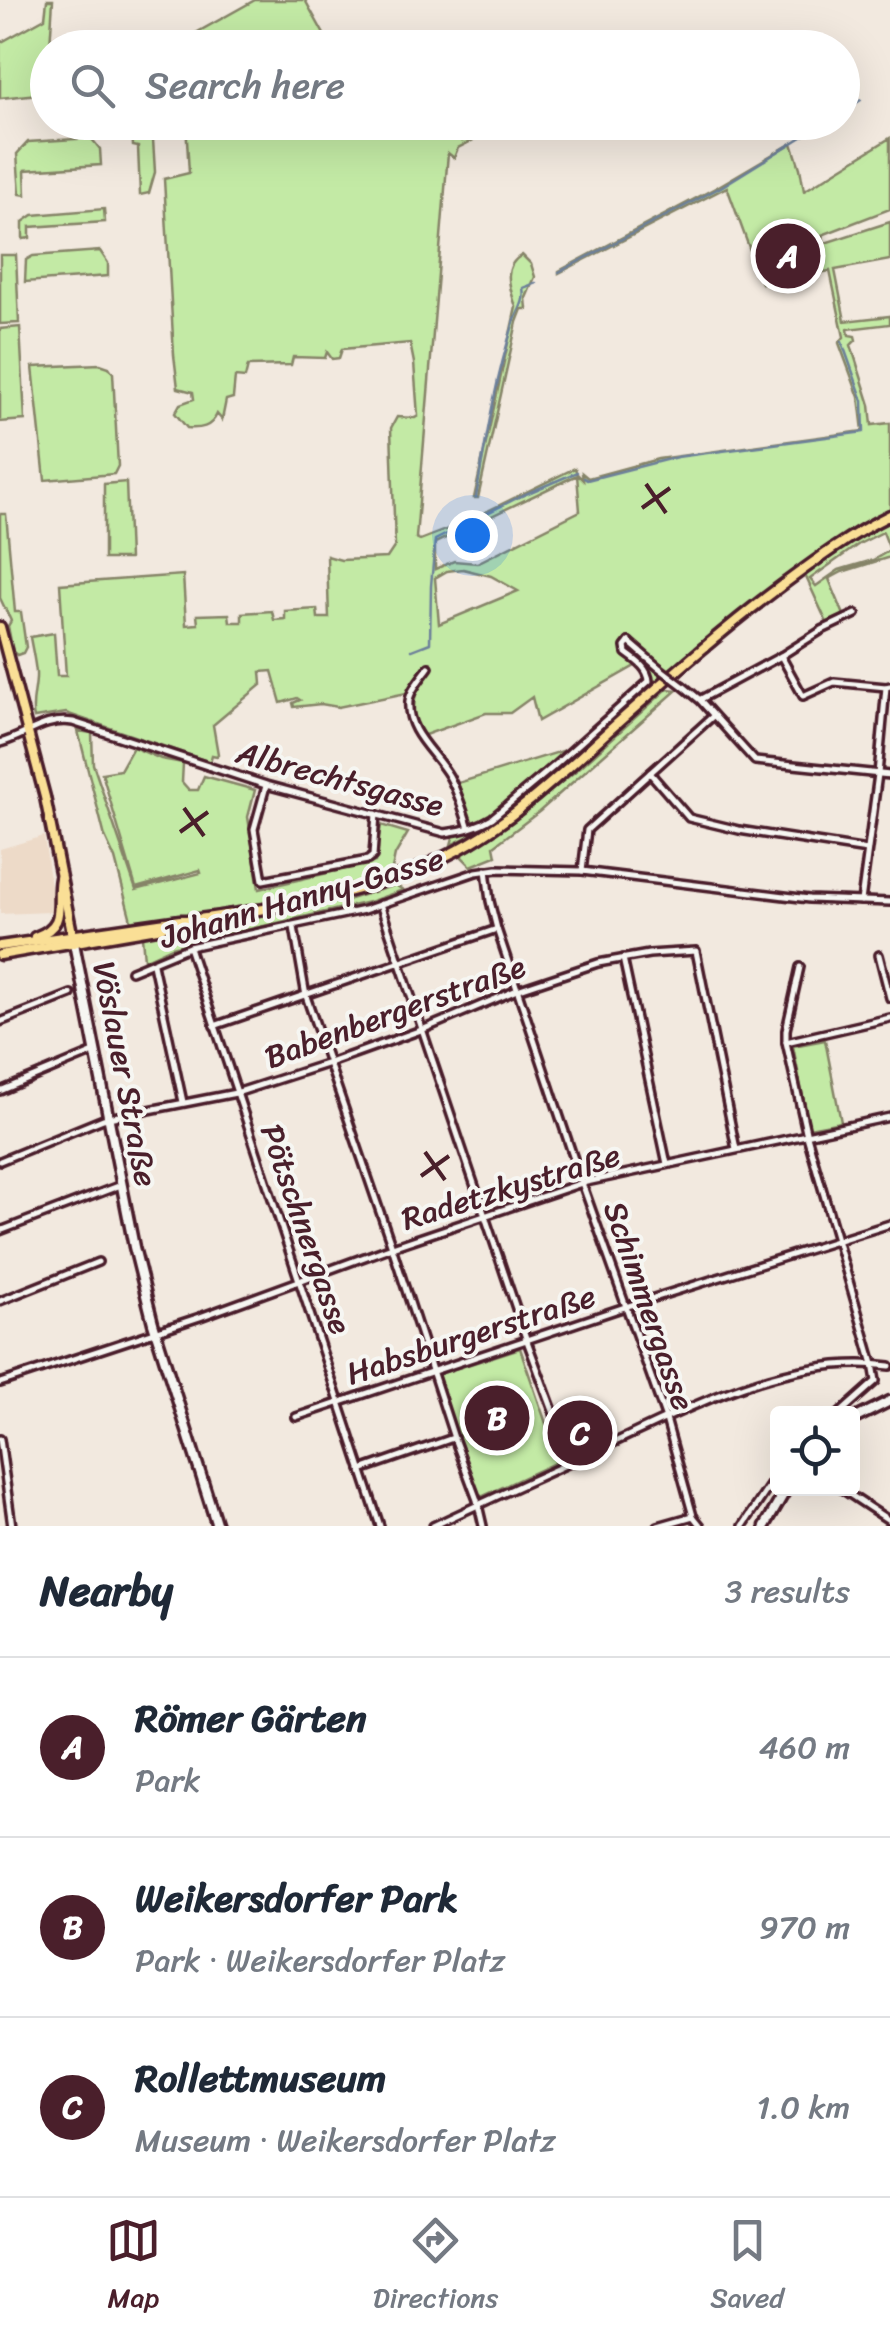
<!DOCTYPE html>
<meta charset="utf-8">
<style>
:root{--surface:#fff;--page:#f6f6f7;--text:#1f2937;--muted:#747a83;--line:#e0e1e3;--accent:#4a1f2b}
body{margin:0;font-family:Sriracha,sans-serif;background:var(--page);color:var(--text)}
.controls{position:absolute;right:30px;bottom:30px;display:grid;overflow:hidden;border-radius:10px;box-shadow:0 10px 40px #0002}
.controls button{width:90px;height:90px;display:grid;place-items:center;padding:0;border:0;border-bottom:2px solid var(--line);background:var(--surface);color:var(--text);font:50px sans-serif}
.you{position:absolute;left:472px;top:535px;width:35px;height:35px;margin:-25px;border:8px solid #fff;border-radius:50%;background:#1a73e8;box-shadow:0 0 0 15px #1a73e833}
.badge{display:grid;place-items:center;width:65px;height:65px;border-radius:50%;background:var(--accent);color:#fff;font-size:32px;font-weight:700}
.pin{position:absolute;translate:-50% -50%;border:5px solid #fff;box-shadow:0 2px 10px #0006}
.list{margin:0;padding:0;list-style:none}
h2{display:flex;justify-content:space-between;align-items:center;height:130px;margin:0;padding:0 40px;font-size:42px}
h2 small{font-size:32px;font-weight:400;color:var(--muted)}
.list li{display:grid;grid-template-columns:65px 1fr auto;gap:30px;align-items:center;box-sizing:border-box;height:180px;padding:0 40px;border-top:2px solid var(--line)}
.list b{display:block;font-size:38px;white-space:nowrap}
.list p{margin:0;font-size:32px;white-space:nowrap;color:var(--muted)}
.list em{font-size:32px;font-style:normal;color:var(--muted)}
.icon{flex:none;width:55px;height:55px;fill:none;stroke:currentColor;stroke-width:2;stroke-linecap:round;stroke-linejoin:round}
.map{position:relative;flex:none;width:890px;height:1526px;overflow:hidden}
.search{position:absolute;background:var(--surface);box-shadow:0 10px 40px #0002;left:30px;right:30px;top:30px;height:110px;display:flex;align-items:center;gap:25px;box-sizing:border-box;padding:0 35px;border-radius:55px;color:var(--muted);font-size:38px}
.sheet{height:670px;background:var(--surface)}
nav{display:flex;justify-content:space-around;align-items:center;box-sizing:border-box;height:140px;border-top:2px solid var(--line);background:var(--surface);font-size:28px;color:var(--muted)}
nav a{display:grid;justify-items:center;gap:5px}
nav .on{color:var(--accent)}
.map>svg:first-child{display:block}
.built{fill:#eddac8}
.green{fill:#c3eaa5;stroke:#868468;stroke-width:2.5;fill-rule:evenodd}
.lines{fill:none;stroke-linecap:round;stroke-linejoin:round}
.stream{stroke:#6d809a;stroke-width:2.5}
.street-casing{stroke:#4a1f2b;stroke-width:12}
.secondary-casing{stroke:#4a1f2b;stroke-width:15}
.primary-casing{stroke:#4a1f2b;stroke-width:15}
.street{stroke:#f6f6f2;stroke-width:5}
.secondary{stroke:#f6f6f2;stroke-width:8}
.primary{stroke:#fadf96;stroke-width:8}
.street-bridge-casing{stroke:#4a1f2b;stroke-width:12;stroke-linecap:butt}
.street-bridge{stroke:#f6f6f2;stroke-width:5}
.ticks{fill:none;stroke:#4a1f2b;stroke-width:4}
.labels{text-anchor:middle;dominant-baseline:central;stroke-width:8;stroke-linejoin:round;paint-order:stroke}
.street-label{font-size:32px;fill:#4a1f2b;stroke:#f6f6f2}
</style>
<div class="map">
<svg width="890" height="1526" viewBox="0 0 890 1526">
<rect width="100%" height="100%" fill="#f2e9df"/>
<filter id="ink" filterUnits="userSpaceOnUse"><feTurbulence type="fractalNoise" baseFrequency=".01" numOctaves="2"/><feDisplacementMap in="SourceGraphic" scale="20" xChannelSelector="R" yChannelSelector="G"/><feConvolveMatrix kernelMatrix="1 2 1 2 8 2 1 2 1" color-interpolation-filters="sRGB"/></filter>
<g filter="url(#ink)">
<polygon class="built" points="44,836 53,902 51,912 0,914 0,849"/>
<g class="green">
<polygon points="47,0 53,0 50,47 48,48 47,93 0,98 0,43 45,18"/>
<polygon points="255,0 305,0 331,47 171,47"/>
<polygon points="132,123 152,123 155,172 149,193 140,195 138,147 133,146"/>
<path d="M186,123h272v15l4,3 36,-18h9l-49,25 -4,10 -6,-5 -32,385 4,2 41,-16 114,-56 2,6 6,6 -1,-7 6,5 70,-19 205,-28 -4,-34 -20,-54 5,-6 -14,-66 -68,12 -35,-96 -168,86v-2l158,-84 75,-44 8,25 4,23 86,-53v71l-68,26 3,8 65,-21v38l-55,10 10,51 45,-5v8l-42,5 1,6 6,1 1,4 -5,5 19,60 2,20 18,-2v87c-89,52 -169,115 -246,184 -61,53 -118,117 -193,151l3,-11 20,-6 -16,-45 111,-34 77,-71 -9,-13 -99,56 -6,-24 -22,16h-24l-64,23c-12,-14 -8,-28 -6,-45l-78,16 -17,-3 -27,3 -1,-4 7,-3 -3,-2 -16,5 -9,-32 -11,1 1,12 -49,41 5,29 -1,2 -5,-1 -2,7 -144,-49 -32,5c-4,-14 3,-30 2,-45 -1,-12 -4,-24 -6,-36l24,-4 3,43h9l-6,-92 123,-9 3,50 12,-1 -1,-9 32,-1 1,8h12v-9l30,-2 2,9 11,-1v-8l32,-2 1,9h11l-2,-62 14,4 46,-2 8,-12 -4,-118 6,-11 18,1 3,-2 -4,-53 -4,-20 -68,6 -3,9 -7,1 -5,-7 -2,6 -32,-1 -2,8 -43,1 -3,12 -10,-1 -2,21 -7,2 -4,20 -5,-6c-6,14 -17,15 -30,14l-12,-15 5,-9 14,-5 -1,-7 -15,-4 -4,-33 -10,-176 25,-6zM577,475l3,36 -103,52 -23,-2 -19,8v-26zM463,569l28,7 27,15 -79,33 -4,-46 12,-7z"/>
<polygon points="91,138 100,149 101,165 25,170 26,195 20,194 17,154 28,142"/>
<polygon points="104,209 105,222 30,227 30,238 23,239 23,222 33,215"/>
<polygon points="100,251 108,263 108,276 25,282 26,260 33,256"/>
<polygon points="0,255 16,255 19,323 0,324"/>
<path d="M522,255l9,9 4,13 -9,21 1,11h-5l-5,13 -39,176h-4l42,-191c-6,-19 -15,-40 6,-52z"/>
<polygon points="20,327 25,420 0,422 0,329"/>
<polygon points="100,364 109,367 113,373 118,466 114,474 45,480 33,367"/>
<polygon points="126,482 129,559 104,559 104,484"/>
<polygon points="0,514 6,514 15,612 21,612 26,647 23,653 17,655 13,652 8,626 11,621 0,598"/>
<path d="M890,521v36l-48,15 -13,7 15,36 -17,8 -22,-48 47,-33zM883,532l7,18 -17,10 -34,10 -23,16 -6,-7 49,-35z"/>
<polygon points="667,689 677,690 540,811 494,846 496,856 471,866 460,855 515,820 578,769"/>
<polygon points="78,731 92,733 93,764 136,890 201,873 200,870 136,888 102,773 120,770 133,747 161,759 183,763 182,782 189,790 198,790 204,776 255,790 248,817 259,889 375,862 381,825 408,833 395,855 391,874 293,898 132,924 115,859 105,837"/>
<polygon points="395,885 403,890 369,902 172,947 144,960 142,936 347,900"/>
<polygon points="825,1040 841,1122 809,1128 793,1046"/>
<polygon points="520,1348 559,1461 477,1499 436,1375"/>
</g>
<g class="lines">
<g class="stream">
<polyline points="842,112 861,100"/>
<polyline points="559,272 721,187 826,122"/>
<polyline points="584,478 587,480 677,457 864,432 863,401 842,342"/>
<path d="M476,497c10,-57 19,-116 37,-172 4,-13 13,-23 10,-37l13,-5"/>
<polyline points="412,650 430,643 431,586 435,540 519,497 577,472"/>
</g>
<g class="street-casing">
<g id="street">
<polyline points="629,642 658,667"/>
<polyline points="781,656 803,696 834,682 886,687"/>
<path d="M429,667c-7,10 -19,23 -20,34 -3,31 26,51 40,75 9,16 14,34 20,52"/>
<polyline points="683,686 700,700 755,761 890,775"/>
<polyline points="701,699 781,656 822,630 856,614"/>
<path d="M0,743c26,-7 45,-26 73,-21l193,63 179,48c16,-2 33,-6 47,-15l61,-51 96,-86c-1,-13 -12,-20 -23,-28l-1,-6 4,-5"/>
<polyline points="650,773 689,818 739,830 867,850"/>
<polyline points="266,786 254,829 263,880 368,860 373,856 376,814"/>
<polyline points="486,870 490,901 497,929 582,1183 666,1419 693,1516 701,1526"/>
<polyline points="582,871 587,830 713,716"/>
<polyline points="861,901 878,774 886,687 890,686"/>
<polyline points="380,904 527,1341 572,1462"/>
<polyline points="294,927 306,996 392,1247 454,1438 477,1500 483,1526"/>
<polyline points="189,947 380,1526"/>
<polyline points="879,955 890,998"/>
<polyline points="623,958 667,1164"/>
<polyline points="153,964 183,1102"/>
<polyline points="800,967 786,1030 786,1042 807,1136 873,1364 876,1381 839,1414"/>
<polyline points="131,971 189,947 364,910 476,872 497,869 582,871 809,899 890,902"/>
<polyline points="0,1022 71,994"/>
<polyline points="214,1026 497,929"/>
<polyline points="786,1042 890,1018"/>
<polyline points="0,1091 94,1052"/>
<polyline points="0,1161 103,1119 236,1093 329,1063 424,1029 517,990 598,963 649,954 696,951 736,1149"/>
<polyline points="0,1231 121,1185"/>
<polyline points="0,1301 98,1262"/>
<polyline points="0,1383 200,1317 392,1247 582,1183 890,1117"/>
<polyline points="296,1417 625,1307 890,1224"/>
<polyline points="0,1439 12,1526"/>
<polyline points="361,1470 453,1438"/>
<polyline points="840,1488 890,1521"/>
<path d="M433,1526c55,-26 111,-51 167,-77 87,-40 191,-97 290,-83"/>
<polyline points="658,1526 693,1516"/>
<polyline points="743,1526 778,1473"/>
</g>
</g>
<g class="secondary-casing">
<g id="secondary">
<polyline points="74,943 134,1247 153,1323 217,1526"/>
<polyline points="852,1420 890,1401"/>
<polyline points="765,1526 787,1488"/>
</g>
</g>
<g class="primary-casing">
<g id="primary">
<polyline points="0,627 45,797 74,943"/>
<path d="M35,937c34,-12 20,-33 25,-59"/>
<path d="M0,946l180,-26h12c95,-14 193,-27 278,-77 53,-31 96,-74 142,-115 55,-49 110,-98 169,-142 35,-26 70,-52 109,-71"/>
<polyline points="0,955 163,927"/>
</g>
</g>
<use href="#street" class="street"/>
<use href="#secondary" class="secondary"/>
<use href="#primary" class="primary"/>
<g class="street-bridge-casing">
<polyline id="street-bridge" points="658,667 683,686"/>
</g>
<use href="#street-bridge" class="street-bridge"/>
</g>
</g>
<path class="ticks" d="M646,484l20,29M642,508l28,-20M184,808l20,28M180,832l28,-20M425,1152l20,28M421,1176l28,-20"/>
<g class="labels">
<g class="street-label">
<text transform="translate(340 779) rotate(15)">Albrechtsgasse</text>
<text transform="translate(302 898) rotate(-16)">Johann Hanny-Gasse</text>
<text transform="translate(395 1012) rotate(-20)">Babenbergerstraße</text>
<text transform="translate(125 1074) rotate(79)">Vöslauer Straße</text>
<text transform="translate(511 1187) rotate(-17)">Radetzkystraße</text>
<text transform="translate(306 1229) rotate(71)">Pötschnergasse</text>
<text transform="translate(649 1306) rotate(71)">Schimmergasse</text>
<text transform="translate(471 1335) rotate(-18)">Habsburgerstraße</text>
</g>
</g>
</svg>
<div class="controls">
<button><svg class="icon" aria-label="locate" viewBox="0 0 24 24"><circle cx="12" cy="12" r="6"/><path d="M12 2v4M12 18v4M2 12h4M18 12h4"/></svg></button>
</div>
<div class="you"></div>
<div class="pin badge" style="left:788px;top:256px">A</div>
<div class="pin badge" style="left:497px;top:1418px">B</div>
<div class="pin badge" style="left:580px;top:1433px">C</div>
<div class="search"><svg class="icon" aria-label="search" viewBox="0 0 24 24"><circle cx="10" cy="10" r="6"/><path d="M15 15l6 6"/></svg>Search here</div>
</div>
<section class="sheet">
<h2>Nearby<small>3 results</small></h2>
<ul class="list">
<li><span class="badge">A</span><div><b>Römer Gärten</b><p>Park</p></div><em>460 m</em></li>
<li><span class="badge">B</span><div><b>Weikersdorfer Park</b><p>Park · Weikersdorfer Platz</p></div><em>970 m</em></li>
<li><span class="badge">C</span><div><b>Rollettmuseum</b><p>Museum · Weikersdorfer Platz</p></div><em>1.0 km</em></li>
</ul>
</section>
<nav>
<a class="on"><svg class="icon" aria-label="map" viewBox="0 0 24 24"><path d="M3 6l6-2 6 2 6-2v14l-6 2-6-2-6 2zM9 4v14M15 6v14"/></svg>Map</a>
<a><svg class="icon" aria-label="directions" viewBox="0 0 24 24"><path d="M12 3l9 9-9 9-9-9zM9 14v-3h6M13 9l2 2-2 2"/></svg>Directions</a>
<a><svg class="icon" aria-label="saved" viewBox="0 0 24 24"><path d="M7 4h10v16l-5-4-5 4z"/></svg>Saved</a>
</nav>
